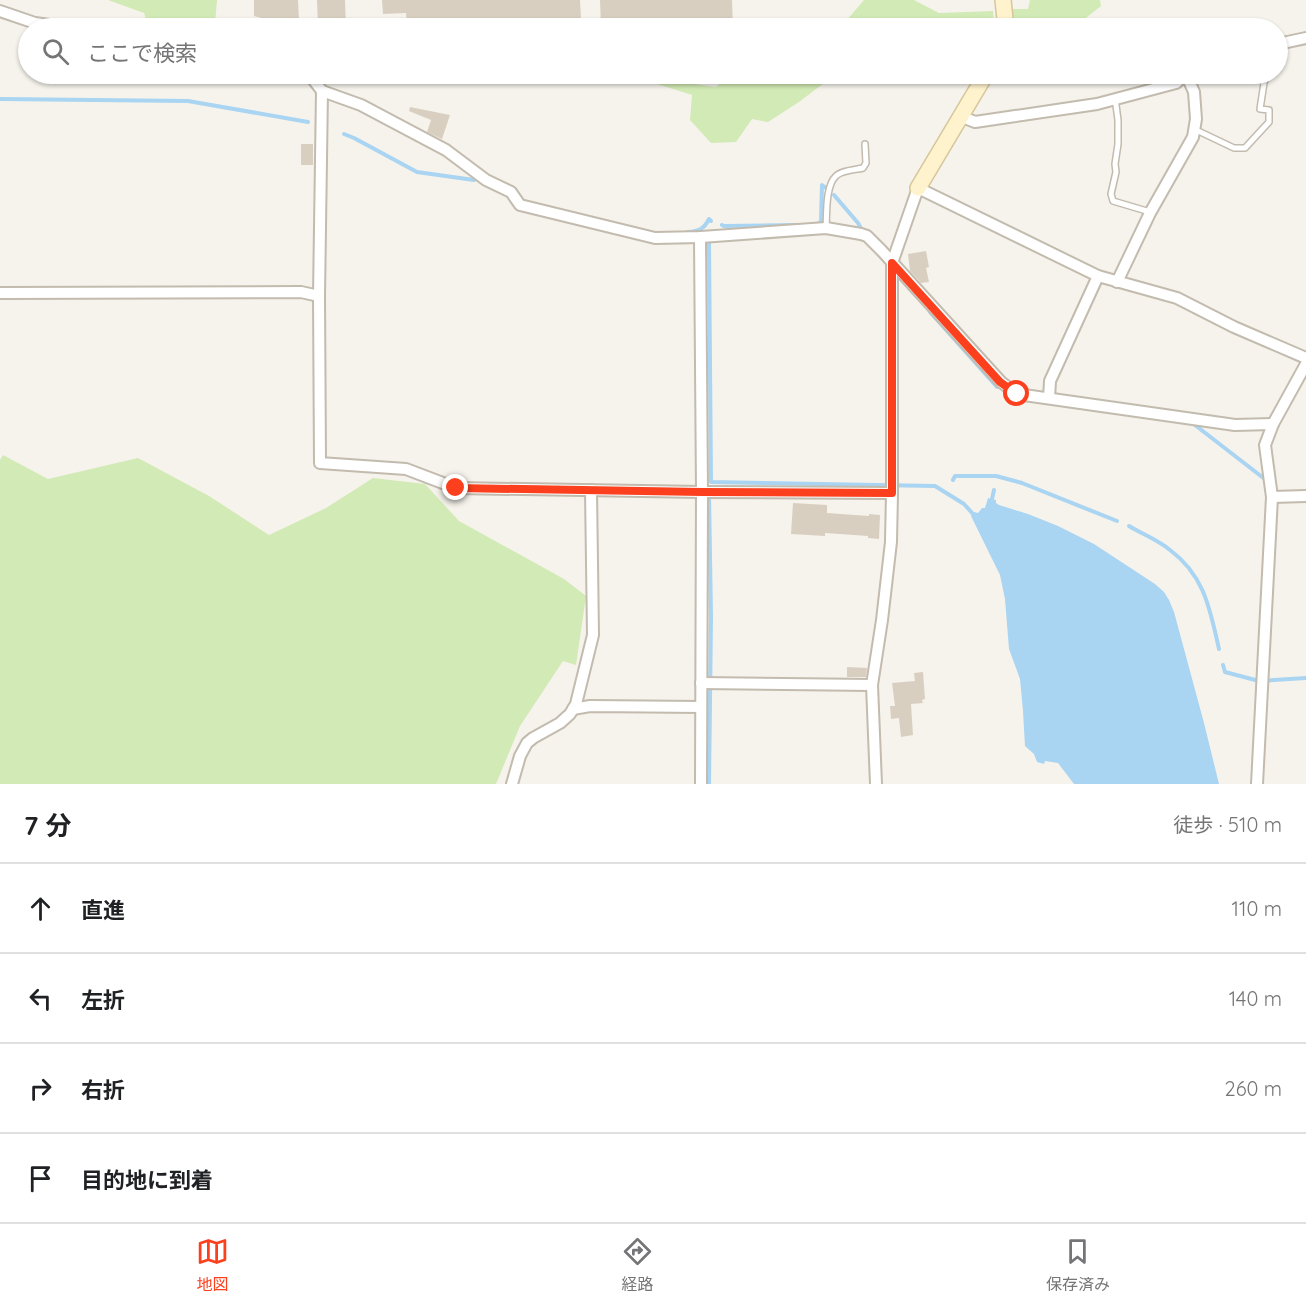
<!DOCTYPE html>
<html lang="ja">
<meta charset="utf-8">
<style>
:root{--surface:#fff;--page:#f2f2f2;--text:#202124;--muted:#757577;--line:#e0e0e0;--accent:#fc3f1d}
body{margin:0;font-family:Quicksand,"Noto Sans JP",sans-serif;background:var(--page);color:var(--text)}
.stop{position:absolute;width:18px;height:18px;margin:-14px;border:4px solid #fc3f1d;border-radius:50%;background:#fff}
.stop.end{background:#fc3f1d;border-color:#fff;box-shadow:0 2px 6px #0008}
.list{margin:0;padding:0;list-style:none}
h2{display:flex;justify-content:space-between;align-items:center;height:78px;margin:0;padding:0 24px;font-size:26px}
h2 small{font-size:20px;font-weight:400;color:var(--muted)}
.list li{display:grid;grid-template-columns:39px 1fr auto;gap:18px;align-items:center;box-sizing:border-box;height:90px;padding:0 24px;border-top:2px solid var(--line)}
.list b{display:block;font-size:22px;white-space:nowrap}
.list em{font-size:20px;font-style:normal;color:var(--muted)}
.icon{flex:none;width:33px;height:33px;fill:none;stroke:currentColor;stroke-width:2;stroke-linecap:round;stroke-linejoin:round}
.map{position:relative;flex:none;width:1306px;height:784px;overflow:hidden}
.search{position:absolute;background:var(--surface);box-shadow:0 2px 4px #0004;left:18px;right:18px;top:18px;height:66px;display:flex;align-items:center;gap:15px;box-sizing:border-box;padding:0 21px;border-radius:33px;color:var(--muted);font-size:22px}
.sheet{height:438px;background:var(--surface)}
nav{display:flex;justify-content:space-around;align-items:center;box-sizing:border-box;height:84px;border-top:2px solid var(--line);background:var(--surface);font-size:16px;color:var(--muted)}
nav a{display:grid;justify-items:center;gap:3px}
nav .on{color:var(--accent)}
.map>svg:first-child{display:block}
.green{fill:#d2eab5}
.water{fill:#a9d4f2}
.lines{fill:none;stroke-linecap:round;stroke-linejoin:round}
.stream{stroke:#a9d4f2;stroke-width:4}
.building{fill:#d8cfc1}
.lane-casing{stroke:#c2bbae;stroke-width:8}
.street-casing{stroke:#c2bbae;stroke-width:14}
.secondary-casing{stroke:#d6c79b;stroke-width:18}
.lane{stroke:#fff;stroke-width:5}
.street{stroke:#fff;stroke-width:10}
.secondary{stroke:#fff3cd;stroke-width:15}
.route{stroke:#fc3f1d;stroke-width:8}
</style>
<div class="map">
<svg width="1306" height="784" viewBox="0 0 1306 784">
<rect width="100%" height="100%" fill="#f6f3ec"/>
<g class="green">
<polygon points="108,0 217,0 215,23 147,23 144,13"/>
<polygon points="864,0 914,0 939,13 993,11 994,21 929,26 924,28 840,28"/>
<polygon points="1030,0 1100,0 1101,6 1073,28 1012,28 1012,9 1028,9"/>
<polygon points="730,74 836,74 799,102 768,122 752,119 736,142 711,143 690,120 692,95 651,82 646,77 716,87"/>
<polygon points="3,455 48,479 138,458 209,496 269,535 326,508 373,478 425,484 459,521 564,579 586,596 576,665 563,661 520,726 496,784 0,784 0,460"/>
</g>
<polygon class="water" points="988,498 996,500 996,503 999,505 1028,514 1058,526 1094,544 1155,584 1164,592 1169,600 1174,612 1204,723 1219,784 1074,784 1058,763 1045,761 1044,764 1037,762 1034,754 1025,746 1023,711 1020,679 1009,649 1005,599 1000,575 971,516 974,512 978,513 982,508 985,508"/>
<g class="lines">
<g class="stream">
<polyline points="0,99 188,101 308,122"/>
<polyline points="344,134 354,138 417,172 474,180"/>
<polyline points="834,195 858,223 863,232"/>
<polyline points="722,225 724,226 796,225"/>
<polyline points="815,225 821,222 822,185 826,188"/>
<polyline points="699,230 709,244 711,482 935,486 964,504 973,514"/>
<path d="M688,232c11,-1 16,-3 21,-13l2,2"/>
<polyline points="930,312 997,387"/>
<polyline points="1195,425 1266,480"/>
<polyline points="953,480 955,476 996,476 1022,483 1117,521"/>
<polyline points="992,499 994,490"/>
<path d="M1129,526c13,8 29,14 41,24 35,26 40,60 49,99"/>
<polyline points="1223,665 1225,672 1259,681 1306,678"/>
<polyline points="709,784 711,617 709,494"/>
</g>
</g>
<g class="building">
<polygon points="254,0 298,0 299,20 272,21 254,16"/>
<polygon points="317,0 345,0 346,28 318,28"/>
<polygon points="382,0 580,0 581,19 407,26 406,13 383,14"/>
<polygon points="600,0 732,0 733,28 601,28"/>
<polygon points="410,107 450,115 442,139 427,132 431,120 409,111"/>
<rect x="301" y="144" width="12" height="21"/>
<polygon points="926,251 929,267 926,268 929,282 921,283 910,271 908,254"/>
<polygon points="793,503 827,505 827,513 869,516 869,514 880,515 879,539 868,538 868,536 825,533 825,536 791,534"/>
<polygon points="847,667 867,668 866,677 847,677"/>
<polygon points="923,672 925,699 922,700 923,703 911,704 913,735 901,737 899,718 891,719 890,706 895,706 892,683 915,681 914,673"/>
</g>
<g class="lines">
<g class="lane-casing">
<g id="lane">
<polyline points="1115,98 1118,120 1118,144 1115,164 1116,172 1111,194 1113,201 1150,212"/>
<polyline points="1194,129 1234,148 1245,148 1269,122 1269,110 1260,109 1264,83 1267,74"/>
<path d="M826,228c1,-13 -1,-42 10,-52 6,-6 19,-6 27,-8l3,-5 -1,-19"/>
</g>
</g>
<g class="street-casing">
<g id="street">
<polyline points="0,11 35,23 71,28"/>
<polyline points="159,28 203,25 217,28"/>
<polyline points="1278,44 1306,38"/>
<polyline points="309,74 322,91 361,105 446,150 486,180 511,192 520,205 655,238 701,237 826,228 861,234 867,236 882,251 1001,382 1017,394 1235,425 1273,424"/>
<polyline points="322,91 319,296 320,463 406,469 456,488 702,492 892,493"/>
<polyline points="960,116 975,122 1097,104 1176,83 1186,74"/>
<polyline points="700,237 702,492 701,784"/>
<polyline points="1117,282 1150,213 1193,137 1196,119 1194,92 1186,74"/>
<polyline points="0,293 301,292 319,296"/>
<polyline points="1049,398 1050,381 1098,276"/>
<polyline points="1272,497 1306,496"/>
<polyline points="701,683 872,685"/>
<polyline points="573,709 590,706 701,707"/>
<polyline points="512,784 520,756 527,743 533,738 560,723 570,714 576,704 593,635 591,490"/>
<polyline points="876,784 872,685 882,620 891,542 892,493 892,263 918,188 1098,276 1177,298 1234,327 1306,358"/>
<polyline points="1257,784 1272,497 1265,445 1273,424 1306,364"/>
</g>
</g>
<g class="secondary-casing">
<g id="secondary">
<polyline points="1003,28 1005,19 1003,0"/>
<polyline points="918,188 986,74"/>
</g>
</g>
<use href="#lane" class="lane"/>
<use href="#street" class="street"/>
<use href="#secondary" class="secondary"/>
</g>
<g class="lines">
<polyline class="route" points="456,488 702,492 892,493 892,263 1000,382 1017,394"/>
</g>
</svg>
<div class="stop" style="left:1017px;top:394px"></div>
<div class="stop end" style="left:456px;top:488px"></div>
<div class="search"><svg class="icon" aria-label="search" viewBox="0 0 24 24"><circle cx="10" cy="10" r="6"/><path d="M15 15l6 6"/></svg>ここで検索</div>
</div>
<section class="sheet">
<h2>7 分<small>徒歩 · 510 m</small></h2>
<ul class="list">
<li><svg class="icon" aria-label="ahead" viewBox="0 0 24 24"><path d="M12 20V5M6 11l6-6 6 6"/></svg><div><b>直進</b></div><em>110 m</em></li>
<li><svg class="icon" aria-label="left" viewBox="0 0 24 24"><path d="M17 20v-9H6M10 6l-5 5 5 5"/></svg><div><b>左折</b></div><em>140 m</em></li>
<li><svg class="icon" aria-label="right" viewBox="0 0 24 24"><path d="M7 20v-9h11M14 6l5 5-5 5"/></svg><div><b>右折</b></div><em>260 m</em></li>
<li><svg class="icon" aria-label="arrive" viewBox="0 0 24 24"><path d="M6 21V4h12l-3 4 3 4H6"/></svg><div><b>目的地に到着</b></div></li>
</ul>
</section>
<nav>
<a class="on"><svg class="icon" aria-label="map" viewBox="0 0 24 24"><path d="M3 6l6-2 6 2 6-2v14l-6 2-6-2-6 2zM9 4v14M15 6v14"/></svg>地図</a>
<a><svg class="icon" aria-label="directions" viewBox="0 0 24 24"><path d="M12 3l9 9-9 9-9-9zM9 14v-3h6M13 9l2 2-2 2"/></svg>経路</a>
<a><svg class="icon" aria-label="saved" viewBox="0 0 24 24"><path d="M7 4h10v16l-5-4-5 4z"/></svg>保存済み</a>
</nav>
